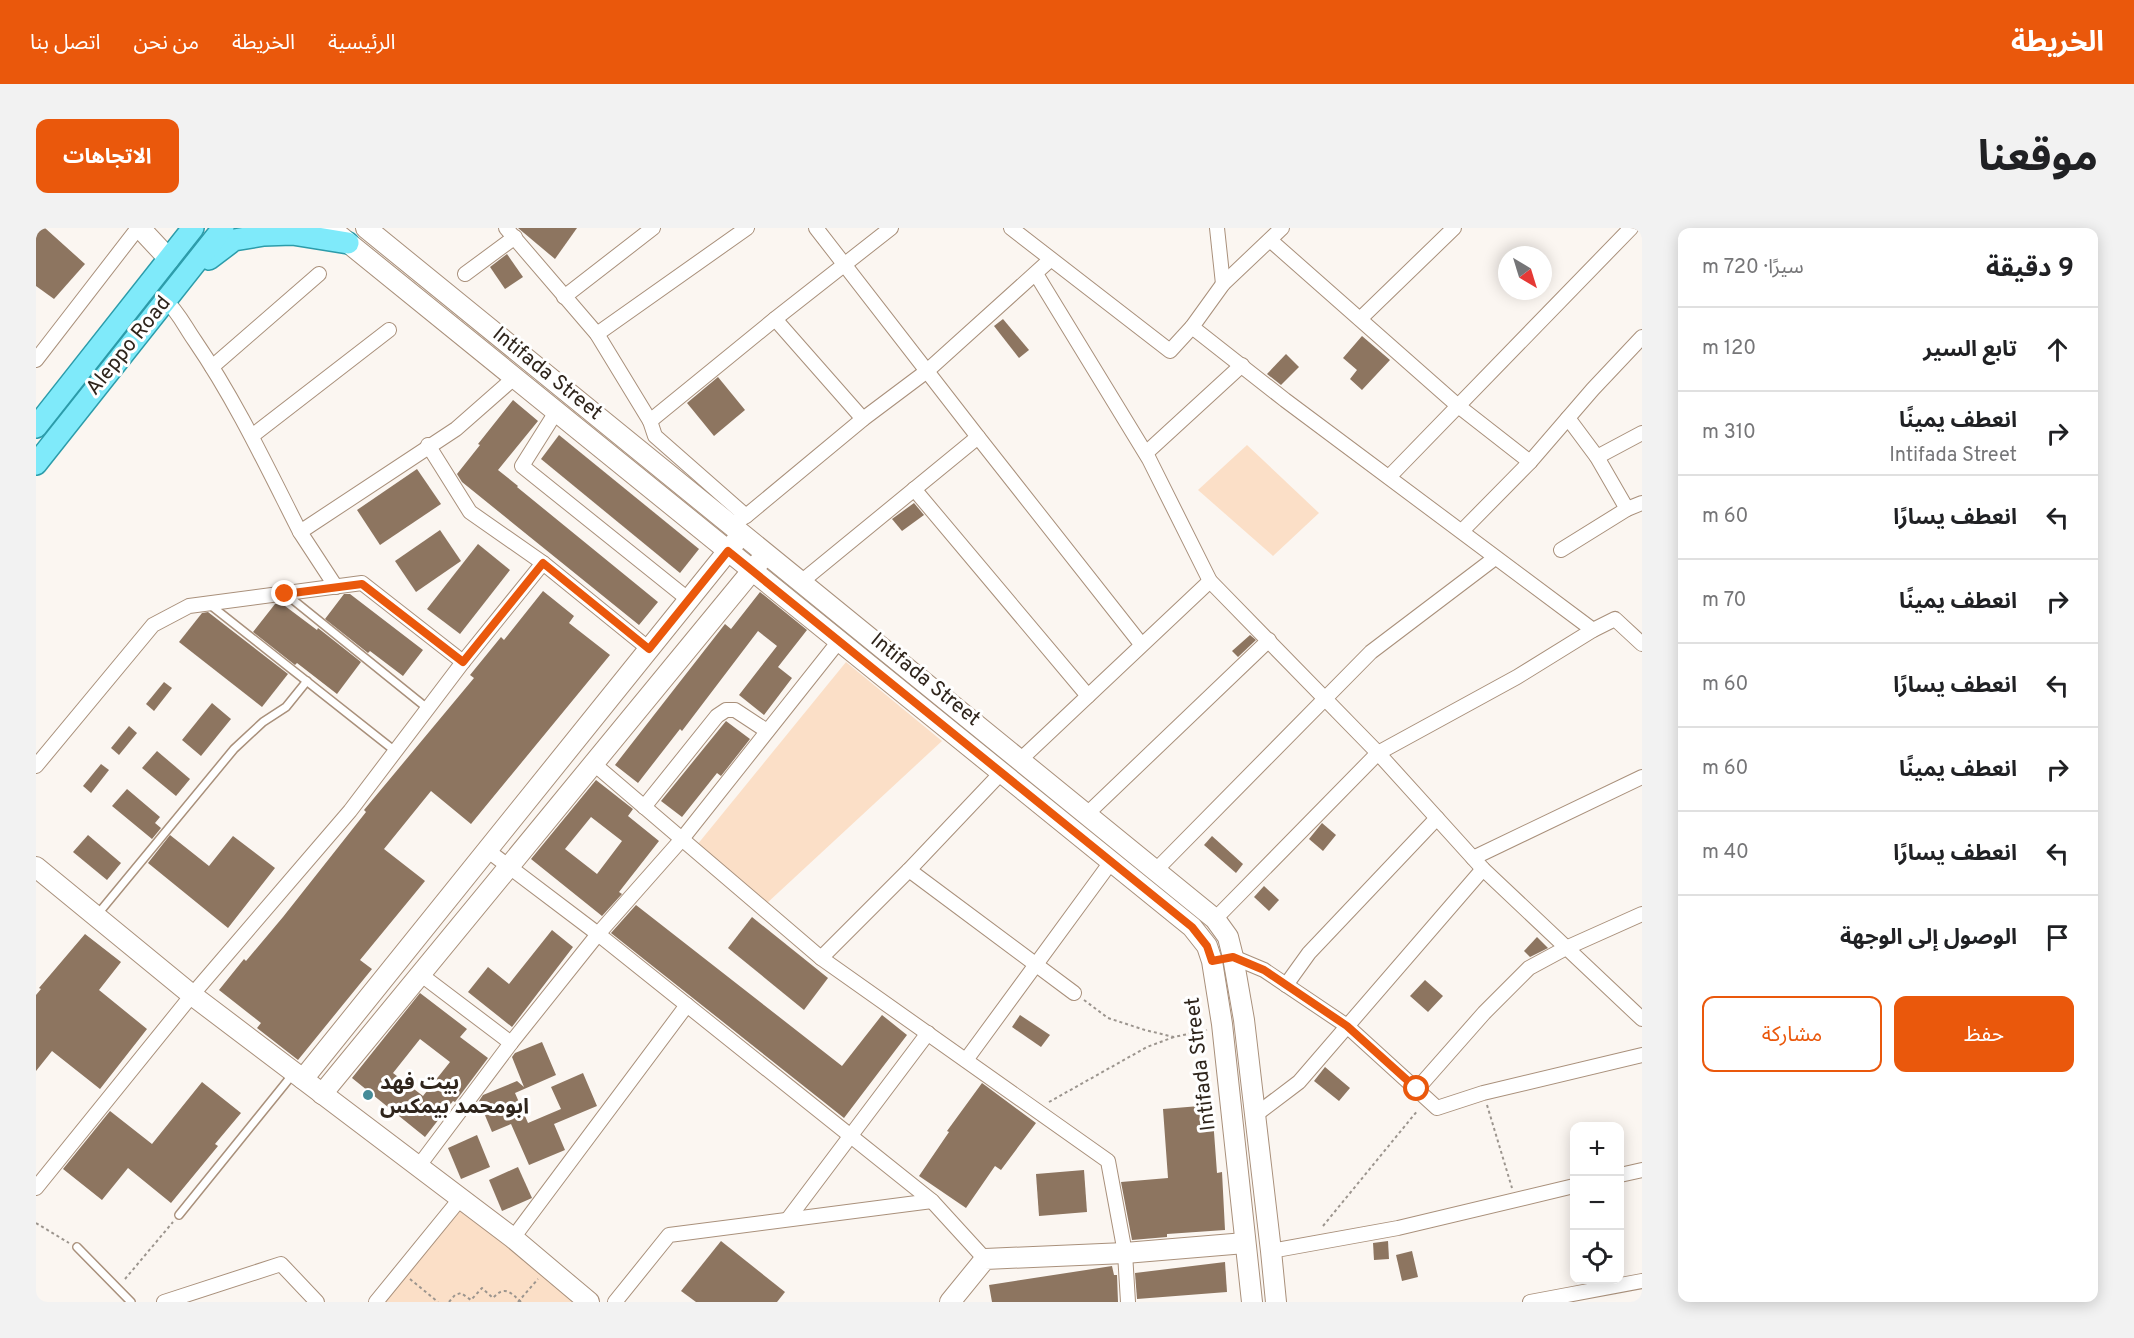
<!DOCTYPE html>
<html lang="ar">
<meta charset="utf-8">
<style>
:root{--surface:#fff;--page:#f2f2f2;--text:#202124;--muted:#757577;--line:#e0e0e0;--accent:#ea580c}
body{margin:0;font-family:Overpass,"Noto Sans Arabic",sans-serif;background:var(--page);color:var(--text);direction:rtl}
.controls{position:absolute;right:18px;bottom:18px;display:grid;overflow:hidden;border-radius:12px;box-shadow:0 3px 15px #0003}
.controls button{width:54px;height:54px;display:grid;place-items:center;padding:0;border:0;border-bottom:2px solid var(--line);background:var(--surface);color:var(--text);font:30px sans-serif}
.compass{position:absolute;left:1462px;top:18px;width:54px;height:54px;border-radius:50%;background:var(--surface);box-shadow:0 3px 15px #0003;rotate:142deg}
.stop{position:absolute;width:18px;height:18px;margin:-14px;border:4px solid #ea580c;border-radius:50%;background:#fff}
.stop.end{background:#ea580c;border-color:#fff;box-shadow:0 2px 6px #0008}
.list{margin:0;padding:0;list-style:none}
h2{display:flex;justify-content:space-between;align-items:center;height:78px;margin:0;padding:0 24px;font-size:26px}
h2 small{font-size:20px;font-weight:400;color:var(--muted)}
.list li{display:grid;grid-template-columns:39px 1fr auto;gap:18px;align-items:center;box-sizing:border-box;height:84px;padding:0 24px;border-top:2px solid var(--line)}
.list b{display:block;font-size:22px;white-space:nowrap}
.list p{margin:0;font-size:20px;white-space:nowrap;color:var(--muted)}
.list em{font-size:20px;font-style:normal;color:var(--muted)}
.actions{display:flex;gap:12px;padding:18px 24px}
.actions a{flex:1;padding:14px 0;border:2px solid var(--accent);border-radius:12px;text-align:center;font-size:21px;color:var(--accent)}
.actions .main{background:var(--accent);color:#fff}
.icon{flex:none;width:33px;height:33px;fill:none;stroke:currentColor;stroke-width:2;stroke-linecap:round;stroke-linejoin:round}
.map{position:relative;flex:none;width:1606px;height:1074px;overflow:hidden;direction:ltr;border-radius:12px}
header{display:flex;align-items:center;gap:36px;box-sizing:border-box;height:84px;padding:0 30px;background:var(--accent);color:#fff}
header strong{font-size:28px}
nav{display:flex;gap:33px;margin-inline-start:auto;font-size:21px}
.intro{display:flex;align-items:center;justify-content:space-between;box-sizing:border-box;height:144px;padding:0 36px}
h1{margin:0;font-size:42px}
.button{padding:15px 27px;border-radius:12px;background:var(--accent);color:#fff;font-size:21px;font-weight:700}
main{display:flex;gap:36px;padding:0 36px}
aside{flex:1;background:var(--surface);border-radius:12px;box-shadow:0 3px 15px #0003}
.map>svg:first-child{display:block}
.green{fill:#fbdfc7}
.building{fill:#8d7560;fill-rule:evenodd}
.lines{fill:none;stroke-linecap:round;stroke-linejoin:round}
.lane-casing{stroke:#a9907b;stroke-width:10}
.street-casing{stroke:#a9907b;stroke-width:16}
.secondary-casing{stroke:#a9907b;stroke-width:22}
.primary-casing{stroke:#2c9caa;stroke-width:24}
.path{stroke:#9c958e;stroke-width:2;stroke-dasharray:3 3;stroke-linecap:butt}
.lane{stroke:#fff;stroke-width:7}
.street{stroke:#fff;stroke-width:14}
.secondary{stroke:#fff;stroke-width:20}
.primary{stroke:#7feafa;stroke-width:21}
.route{stroke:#ea580c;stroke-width:8}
.poi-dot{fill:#458b97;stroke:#fff;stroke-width:2}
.labels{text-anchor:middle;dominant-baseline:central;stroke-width:6;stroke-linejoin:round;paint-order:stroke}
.street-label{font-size:21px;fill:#2f251c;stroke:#fff}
.poi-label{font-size:21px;font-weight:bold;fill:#2f251c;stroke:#fff;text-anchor:start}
</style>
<header>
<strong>الخريطة</strong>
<nav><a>الرئيسية</a><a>الخريطة</a><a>من نحن</a><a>اتصل بنا</a></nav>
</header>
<div class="intro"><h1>موقعنا</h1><a class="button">الاتجاهات</a></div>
<main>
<aside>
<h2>9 دقيقة<small>سيرًا · 720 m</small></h2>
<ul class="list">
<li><svg class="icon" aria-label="ahead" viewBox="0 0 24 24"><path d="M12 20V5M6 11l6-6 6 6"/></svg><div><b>تابع السير</b></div><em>120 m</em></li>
<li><svg class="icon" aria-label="right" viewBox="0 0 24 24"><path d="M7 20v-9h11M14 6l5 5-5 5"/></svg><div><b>انعطف يمينًا</b><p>Intifada Street</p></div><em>310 m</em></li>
<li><svg class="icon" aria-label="left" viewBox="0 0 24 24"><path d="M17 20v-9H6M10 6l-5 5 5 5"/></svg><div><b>انعطف يسارًا</b></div><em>60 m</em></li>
<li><svg class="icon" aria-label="right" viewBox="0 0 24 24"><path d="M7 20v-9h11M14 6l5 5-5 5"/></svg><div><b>انعطف يمينًا</b></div><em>70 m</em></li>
<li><svg class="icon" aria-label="left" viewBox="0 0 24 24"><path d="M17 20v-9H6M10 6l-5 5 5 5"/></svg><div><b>انعطف يسارًا</b></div><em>60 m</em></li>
<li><svg class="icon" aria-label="right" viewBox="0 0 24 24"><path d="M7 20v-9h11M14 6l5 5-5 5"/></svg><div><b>انعطف يمينًا</b></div><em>60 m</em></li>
<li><svg class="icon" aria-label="left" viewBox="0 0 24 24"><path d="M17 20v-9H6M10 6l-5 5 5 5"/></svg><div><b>انعطف يسارًا</b></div><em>40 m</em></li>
<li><svg class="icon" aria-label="arrive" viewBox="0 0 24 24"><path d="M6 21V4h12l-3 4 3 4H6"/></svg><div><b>الوصول إلى الوجهة</b></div></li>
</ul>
<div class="actions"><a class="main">حفظ</a><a>مشاركة</a></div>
</aside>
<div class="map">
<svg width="1606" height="1074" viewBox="0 0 1606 1074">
<rect width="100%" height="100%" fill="#fbf6f1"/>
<g class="green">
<polygon points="1211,217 1283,285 1237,328 1162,262"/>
<polygon points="810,434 906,513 730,676 661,617"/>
<polygon points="424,977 544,1074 344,1074"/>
</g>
<g class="building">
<polygon points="5,0 9,0 49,36 18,71 0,58 0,7"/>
<polygon points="482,0 541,0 519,31"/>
<polygon points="471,26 487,49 469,61 454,39"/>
<polygon points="967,91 993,122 983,130 958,98"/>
<polygon points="1326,108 1354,132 1326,162 1314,151 1321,142 1307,130"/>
<polygon points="1250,126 1263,139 1245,157 1231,146"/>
<polygon points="682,149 709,182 678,208 651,175"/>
<polygon points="477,172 502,193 462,242 482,258 481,259 622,374 603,397 426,254 421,246 444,217 442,216"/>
<polygon points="523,207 663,321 644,345 505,231"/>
<polygon points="381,241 405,276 344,317 321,282"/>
<polygon points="878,275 888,287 866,303 856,291"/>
<polygon points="404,302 425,333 380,364 359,333"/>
<polygon points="442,316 474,342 424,406 391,381"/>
<polygon points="507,363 538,388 533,395 574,427 435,596 395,563 348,621 389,653 324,732 336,741 262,832 221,800 225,795 183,762 208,731 210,733 247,689 330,584 328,582 438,450 434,447 465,409 468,412"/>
<polygon points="724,364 771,402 742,439 756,450 728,487 703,467 741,418 722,403 646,503 644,501 602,555 579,537 689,396 695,401"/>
<polygon points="308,366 314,366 387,422 367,448 334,423 332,425 289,391"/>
<polygon points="245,375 281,402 282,400 325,434 301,466 261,435 259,437 217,404 239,376"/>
<polygon points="172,384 252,446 226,479 143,414 166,385"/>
<polygon points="1214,407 1220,412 1202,429 1196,423"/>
<polygon points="128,454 136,460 118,483 110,476"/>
<polygon points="176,475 195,491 165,528 146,512"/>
<polygon points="690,493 714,511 685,548 681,545 646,589 625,573"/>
<polygon points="93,498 101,505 83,527 75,520"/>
<polygon points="121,523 154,551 140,568 106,540"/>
<polygon points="65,536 73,542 55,565 47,558"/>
<path d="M560,552l37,29 -5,7 31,25 -40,51 3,2 -20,22 -71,-57zM555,589l31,24 -25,33 -32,-25z"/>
<polygon points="91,561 124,589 119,595 125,600 116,611 76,578"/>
<polygon points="1286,595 1300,607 1287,623 1273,611"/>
<polygon points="52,607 85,635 71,652 37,624"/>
<polygon points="134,607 173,638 197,608 239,640 192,700 112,635"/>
<polygon points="1176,608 1207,636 1200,645 1168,617"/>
<polygon points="1228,658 1243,672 1233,683 1218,669"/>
<polygon points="600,677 806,838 846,787 871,807 808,890 575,705"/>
<polygon points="716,689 792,750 768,782 692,720"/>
<polygon points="516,702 537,719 476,799 432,764 452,739 473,756"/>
<polygon points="49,706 85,734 63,762 111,801 64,861 16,823 0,843 0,767 5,761 3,760"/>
<polygon points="1501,709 1512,720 1494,729 1488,723"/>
<polygon points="1389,752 1407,768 1392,784 1374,768"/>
<path d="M384,765l47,36 -7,8 28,21 -33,44 -2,-1 -28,36 -73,-59zM384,811l30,23 -27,34 -30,-23z"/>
<polygon points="984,787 1014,807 1005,819 976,799"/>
<polygon points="506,814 520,847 479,865 492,895 525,881 515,859 547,845 561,878 518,896 529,922 493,937 475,896 456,904 443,873 447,867 481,853 488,859 476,829 479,825"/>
<polygon points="1289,839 1314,860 1303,873 1278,853"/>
<polygon points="166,854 205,885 179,916 182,918 135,975 92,940 66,972 27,941 74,883 116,916"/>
<polygon points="946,855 1000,895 965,942 959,938 930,980 883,948 913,904 911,903"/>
<polygon points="1176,877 1181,945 1186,944 1189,1002 1131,1006 1131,1009 1096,1012 1085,954 1132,950 1127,881"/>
<polygon points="441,907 454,939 425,951 412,920"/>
<polygon points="482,939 496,970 466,983 453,952"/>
<polygon points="1048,942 1051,984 1003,988 1000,946"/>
<polygon points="685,1013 749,1064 741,1074 660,1074 645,1063"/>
<polygon points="1352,1013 1353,1031 1338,1032 1337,1015"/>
<polygon points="1376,1023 1382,1049 1366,1053 1360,1027"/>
<polygon points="1189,1034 1191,1064 1101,1071 1099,1045"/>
<polygon points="1076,1038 1078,1047 1081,1047 1082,1074 956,1074 953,1057"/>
</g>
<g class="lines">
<g class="lane-casing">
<g id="lane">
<polyline points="251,367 391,480"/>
<polyline points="173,376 359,523"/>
<polyline points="61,687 198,521 227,494 250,479 271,453"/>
<polyline points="143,987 257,846"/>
<polyline points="41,1019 95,1074"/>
</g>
</g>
<g class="street-casing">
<g id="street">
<polyline points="470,0 561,106 614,193 739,91 855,0"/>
<polyline points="780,0 942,209 1105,416"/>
<polyline points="975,0 1134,123 1156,99 1187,56 1246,0"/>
<polyline points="1181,0 1187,56"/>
<polyline points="1234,12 1421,177 1494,234"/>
<polyline points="429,46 479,9"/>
<polyline points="1000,46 1113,231 1174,353 1342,525 1447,641 1606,791"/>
<polyline points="528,69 617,0"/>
<path d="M129,72c13,11 20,27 30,41 41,60 72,126 105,191"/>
<polyline points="739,91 827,191"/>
<polyline points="1324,91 1418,0"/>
<polyline points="1156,99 1249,172 1557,402"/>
<polyline points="561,106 711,0"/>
<polyline points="0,132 102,0"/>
<polyline points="176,139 283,46"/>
<polyline points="520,184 486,238 653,372"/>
<polyline points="1532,190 1561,229 1591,281"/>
<polyline points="614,193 619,208 710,288"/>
<polyline points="216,208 353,102"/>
<polyline points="392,217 434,284 507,335"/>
<polyline points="1110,225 1206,137"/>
<polyline points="1561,229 1606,205"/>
<polyline points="1353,249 1595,0"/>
<polyline points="878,261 1052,468"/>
<polyline points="695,297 710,288 827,191 891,143 1014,32"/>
<polyline points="1426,303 1494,234 1557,161 1606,109"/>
<polyline points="1525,322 1591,281 1606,275"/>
<polyline points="765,354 942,209"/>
<polyline points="300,359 264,304 420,201 478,150"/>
<polyline points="984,532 1174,353"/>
<polyline points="558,536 785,730 1072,933 1089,1025 1092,1074"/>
<polyline points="0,538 117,397 153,378 326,355 427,434"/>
<polyline points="608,579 681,488 690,482 699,482 731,503"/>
<polyline points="1051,586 1233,412"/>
<polyline points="451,622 562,706 896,973 949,1031"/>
<polyline points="1437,630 1606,549"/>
<polyline points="873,642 1038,765"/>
<polyline points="1120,642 1335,424 1459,330"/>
<polyline points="1179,691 1342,525 1481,449 1557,402 1579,391 1606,416"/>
<polyline points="785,730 873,642 965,545"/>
<polyline points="1193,730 1197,729 1228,742 1311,798 1401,880 1447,865 1606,827"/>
<polyline points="384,746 475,815"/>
<polyline points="1250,757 1273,725 1401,590"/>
<polyline points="930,832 1075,634"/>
<polyline points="1381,861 1448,785 1493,740 1530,720 1606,686"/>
<polyline points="1218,888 1263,854 1447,641"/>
<polyline points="382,939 475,815 562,706 646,611 803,413"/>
<polyline points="1584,947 1606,942"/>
<polyline points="0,960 156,767 314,583 427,434 507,335 613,421"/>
<polyline points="752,991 892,805"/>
<polyline points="477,1010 651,777"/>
<polyline points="1235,1023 1362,1000 1538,958"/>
<polyline points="128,1074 245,1036 281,1074"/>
<polyline points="340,1074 424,971"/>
<polyline points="579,1074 633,1007 896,973"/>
<polyline points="1494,1074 1606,1053"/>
</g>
</g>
<g class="secondary-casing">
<g id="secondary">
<polyline points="104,0 133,31"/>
<polyline points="294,0 1156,699 1171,718 1176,733 1186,796 1216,1074"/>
<polyline points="330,0 1179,691 1192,709 1197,729 1208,792 1235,1023 1240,1074"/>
<polyline points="0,639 156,767 477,1010 553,1074"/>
<polyline points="267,851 700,313"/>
<polyline points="286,866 724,333"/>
<polyline points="914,1074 949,1031 1089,1025 1209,1015"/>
</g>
</g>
<g class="primary-casing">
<g id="primary">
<polyline points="173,31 198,12 228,7 256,6 312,15"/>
<polyline points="0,199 157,0"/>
<polyline points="0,236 187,0"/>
</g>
</g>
<g class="path">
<polyline points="1048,772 1072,790 1109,802 1138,809 1171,802"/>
<polyline points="1013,874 1111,819 1138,809"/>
<polyline points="1451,877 1476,960"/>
<polyline points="0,995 33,1015"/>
<polyline points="1287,998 1382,882"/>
<polyline points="89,1051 137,994"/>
<polyline points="374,1051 402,1074"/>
<path d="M413,1074l6,-7 6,-2 10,7 11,-12 11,10c12,-13 17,-6 28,4"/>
<polyline points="482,1074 502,1051"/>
</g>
<use href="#lane" class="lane"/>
<use href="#street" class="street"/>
<use href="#secondary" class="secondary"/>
<use href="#primary" class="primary"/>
</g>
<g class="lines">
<polyline class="route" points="249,366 326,356 427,434 507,335 613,421 692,323 1156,699 1171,718 1176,733 1197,729 1228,742 1311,798 1381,861"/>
</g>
<circle class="poi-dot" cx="332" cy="867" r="6"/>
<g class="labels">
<g class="street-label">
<text transform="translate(93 118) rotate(-51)">Aleppo Road</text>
<text transform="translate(511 146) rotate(39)">Intifada Street</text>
<text transform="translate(889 452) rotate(39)">Intifada Street</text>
<text transform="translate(1165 836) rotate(-97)">Intifada Street</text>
</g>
<g class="poi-label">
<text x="344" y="855">بيت فهد<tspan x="344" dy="24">ابومحمد بيمكس</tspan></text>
</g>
</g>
</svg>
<div class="controls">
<button>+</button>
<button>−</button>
<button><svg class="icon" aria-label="locate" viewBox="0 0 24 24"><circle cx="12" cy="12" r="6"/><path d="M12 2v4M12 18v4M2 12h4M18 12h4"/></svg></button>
</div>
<svg class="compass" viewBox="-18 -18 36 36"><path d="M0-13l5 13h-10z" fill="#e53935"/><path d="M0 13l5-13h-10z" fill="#757577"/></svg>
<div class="stop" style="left:1381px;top:861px"></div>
<div class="stop end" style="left:249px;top:366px"></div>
</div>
</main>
